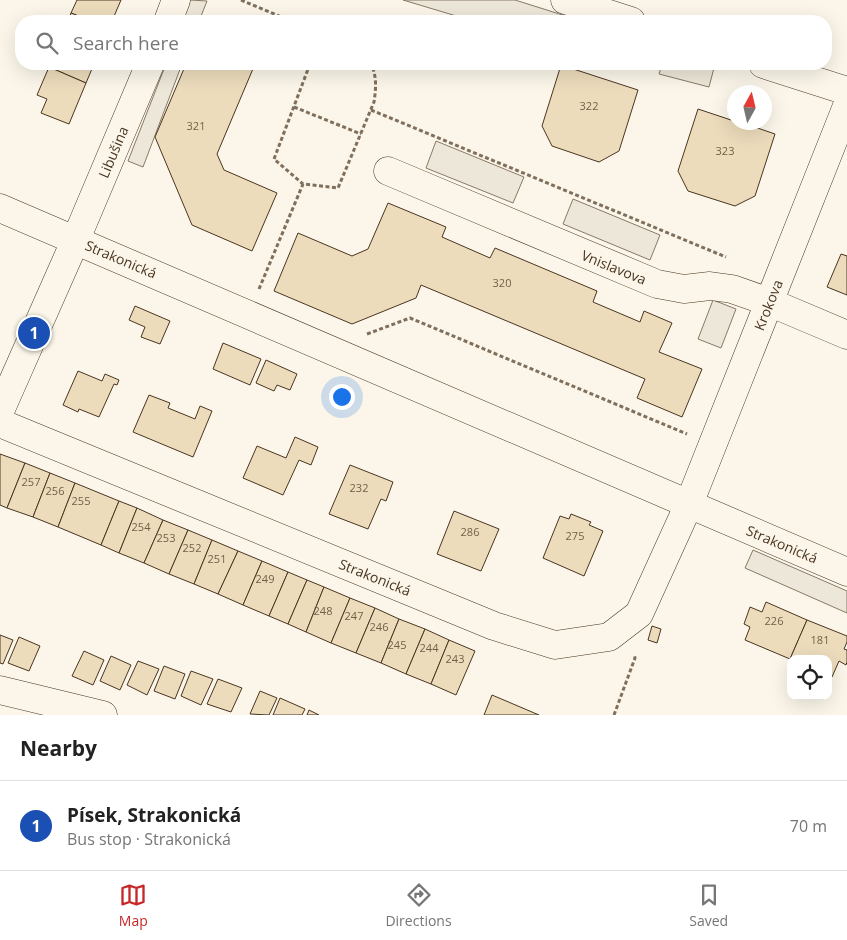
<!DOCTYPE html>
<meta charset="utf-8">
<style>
:root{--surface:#fff;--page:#f6f6f6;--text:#222;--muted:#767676;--line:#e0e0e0;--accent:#c62828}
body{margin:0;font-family:"Open Sans",sans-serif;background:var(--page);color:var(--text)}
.controls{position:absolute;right:15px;bottom:15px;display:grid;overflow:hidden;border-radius:10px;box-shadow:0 5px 20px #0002}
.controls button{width:45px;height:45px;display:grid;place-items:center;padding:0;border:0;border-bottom:1px solid var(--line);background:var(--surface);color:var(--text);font:25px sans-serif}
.compass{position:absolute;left:727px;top:85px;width:45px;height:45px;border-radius:50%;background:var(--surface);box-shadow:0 5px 20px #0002;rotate:8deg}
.you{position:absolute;left:341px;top:396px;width:18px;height:18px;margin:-12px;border:4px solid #fff;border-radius:50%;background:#1a73e8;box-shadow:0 0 0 8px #1a73e833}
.badge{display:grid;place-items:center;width:32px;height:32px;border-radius:50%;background:var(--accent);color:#fff;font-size:16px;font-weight:700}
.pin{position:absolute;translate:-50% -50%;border:2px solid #fff;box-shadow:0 1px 5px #0006}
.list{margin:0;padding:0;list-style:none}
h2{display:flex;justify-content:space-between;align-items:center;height:65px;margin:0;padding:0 20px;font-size:21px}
h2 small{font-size:16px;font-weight:400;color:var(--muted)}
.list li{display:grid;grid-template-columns:32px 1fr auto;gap:15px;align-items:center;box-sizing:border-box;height:90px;padding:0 20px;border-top:1px solid var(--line)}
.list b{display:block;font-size:19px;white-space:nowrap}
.list p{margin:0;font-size:16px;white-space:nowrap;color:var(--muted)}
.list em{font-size:16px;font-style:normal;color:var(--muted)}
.icon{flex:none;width:28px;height:28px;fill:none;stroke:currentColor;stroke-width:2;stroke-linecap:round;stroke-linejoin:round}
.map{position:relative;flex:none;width:847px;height:715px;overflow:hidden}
.search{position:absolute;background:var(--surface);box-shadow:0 5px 20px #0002;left:15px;right:15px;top:15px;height:55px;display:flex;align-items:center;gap:12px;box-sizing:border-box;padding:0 18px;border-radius:20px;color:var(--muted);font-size:19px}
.sheet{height:155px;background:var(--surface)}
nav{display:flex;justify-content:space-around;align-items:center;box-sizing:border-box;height:70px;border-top:1px solid var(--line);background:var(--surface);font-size:14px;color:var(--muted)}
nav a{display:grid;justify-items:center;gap:2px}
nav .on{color:var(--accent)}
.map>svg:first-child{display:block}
.parking{fill:#ede7d9;stroke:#887966}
.building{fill:#ecdcbc;stroke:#4a3520}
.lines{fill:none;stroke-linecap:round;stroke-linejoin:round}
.minor-casing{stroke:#4a3520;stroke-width:29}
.secondary-casing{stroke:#4a3520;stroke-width:29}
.path{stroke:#7f6f5c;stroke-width:3;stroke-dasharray:4 2.5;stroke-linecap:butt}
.minor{stroke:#fbf6e9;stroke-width:28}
.secondary{stroke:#fbf6e9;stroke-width:28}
.labels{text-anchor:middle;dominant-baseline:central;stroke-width:4;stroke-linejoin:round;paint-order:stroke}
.number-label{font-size:11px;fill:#725f47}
.street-label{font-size:14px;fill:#4a3520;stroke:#fbf6e9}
</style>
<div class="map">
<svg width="847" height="715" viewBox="0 0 847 715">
<rect width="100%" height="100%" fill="#fbf6e9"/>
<g class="parking">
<polygon points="190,0 207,1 199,21 182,21"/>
<polygon points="403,0 515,0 569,17 568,21 473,21"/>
<polygon points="166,64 182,64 143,167 128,161"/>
<polygon points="662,64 715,64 709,87 659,74"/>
<polygon points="436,141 524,177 513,203 426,168"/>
<polygon points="573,199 660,235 650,260 563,224"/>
<polygon points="713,300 736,309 721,348 698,339"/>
<polygon points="753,550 847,591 847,613 745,568"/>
</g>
<g class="building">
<polygon points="77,0 121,0 112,21 91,21 71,13"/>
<polygon points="71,13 91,21 68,21"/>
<polygon points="50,64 94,64 86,83 49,67"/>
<polygon points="186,64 255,64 217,154 224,170 277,193 252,251 192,225 155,137"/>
<polygon points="561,65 638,90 619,151 599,162 552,146 542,126"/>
<polygon points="49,67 86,83 69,124 41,113 47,99 37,95"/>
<polygon points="698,109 734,121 734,122 740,122 775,134 755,196 735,206 688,191 678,171"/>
<polygon points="388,203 446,227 442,237 490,258 495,248 597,291 593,302 640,322 644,311 672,323 659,352 702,369 682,417 637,398 645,379 421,285 416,298 352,324 274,291 298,233 352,256 368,249"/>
<polygon points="841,254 847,256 847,295 827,287"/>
<polygon points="135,306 170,321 160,344 141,337 145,327 129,320"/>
<polygon points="223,343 261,359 250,385 213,369"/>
<polygon points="266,360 297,374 290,390 277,385 274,391 256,383"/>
<polygon points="78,371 102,381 105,374 119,380 117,385 114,384 99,417 79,409 78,412 63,405"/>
<polygon points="149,395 170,403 168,408 195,419 200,406 212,411 193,457 133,432"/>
<polygon points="295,437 318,447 311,465 299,460 283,495 243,478 257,446 286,458"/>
<polygon points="0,454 25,463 7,508 0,505"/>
<polygon points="25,463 50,473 33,517 7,508"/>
<polygon points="350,465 393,482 386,501 381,499 368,529 329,514"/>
<polygon points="50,473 75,483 58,527 33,517"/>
<polygon points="75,483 119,501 101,545 58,527"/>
<polygon points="119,501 137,508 119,553 101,545"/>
<polygon points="137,508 163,520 144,563 119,553"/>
<polygon points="454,511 499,529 481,571 437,554"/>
<polygon points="571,514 591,522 589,525 603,531 584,576 543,558 560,516 569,519"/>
<polygon points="163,520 188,530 169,574 144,563"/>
<polygon points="188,530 212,540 194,584 169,574"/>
<polygon points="212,540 238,551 218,594 194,584"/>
<polygon points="238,551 262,561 243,605 218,594"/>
<polygon points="262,561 288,572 269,616 243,605"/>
<polygon points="288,572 307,580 288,624 269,616"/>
<polygon points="307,580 324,587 306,632 288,624"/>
<polygon points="324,587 350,598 331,643 306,632"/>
<polygon points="350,598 375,608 356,653 331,643"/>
<polygon points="766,602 807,620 790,659 745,640 750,627 744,624 750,607 762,612"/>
<polygon points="375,608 399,619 381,663 356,653"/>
<polygon points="399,619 425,629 406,674 381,663"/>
<polygon points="807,620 847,636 847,642 844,649 847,650 847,662 846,665 839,661 832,677 828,676 828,659 790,659"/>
<polygon points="652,626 661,629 657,643 648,640"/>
<polygon points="425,629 449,640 431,684 406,674"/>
<polygon points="0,635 13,640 3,664 0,663"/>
<polygon points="19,637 40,646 29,671 8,663"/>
<polygon points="449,640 475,651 456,695 431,684"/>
<polygon points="84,651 104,660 93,685 72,676"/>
<polygon points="111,656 131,665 120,690 100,681"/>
<polygon points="138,661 159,669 147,695 127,685"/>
<polygon points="164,666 185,674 175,699 154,691"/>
<polygon points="191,671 213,679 201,705 181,696"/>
<polygon points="218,679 242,688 231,712 207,704"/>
<polygon points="260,691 277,698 269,715 250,714"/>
<polygon points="492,695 539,715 484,715"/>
<polygon points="280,698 305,709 302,715 273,715"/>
<polygon points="309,710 319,715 307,715"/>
</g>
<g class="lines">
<g class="minor-casing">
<g id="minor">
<polyline points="565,0 631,21"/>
<polyline points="168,21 176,0"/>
<polyline points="763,64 847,91"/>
<polyline points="388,171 657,284 684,289 710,286 732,289 769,302 847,335"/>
<polyline points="0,411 76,239 150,64"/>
<polyline points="0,423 494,626 555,645 609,637 639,614 689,504 847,106"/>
<polyline points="0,690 103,715"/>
</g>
</g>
<g class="secondary-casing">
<polyline id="secondary" points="0,208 847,572"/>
</g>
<g class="path">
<polyline points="241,0 291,21"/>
<path d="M310,64l-36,95 29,25 35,4 36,-86c2,-13 3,-26 -3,-38"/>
<polyline points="294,107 361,134"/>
<polyline points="371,110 726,257"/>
<polyline points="259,289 303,184"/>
<polyline points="367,334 410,318 687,434"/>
<polyline points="614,715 635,658 634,654"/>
</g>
<use href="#minor" class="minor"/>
<use href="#secondary" class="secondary"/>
</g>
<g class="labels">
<g class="number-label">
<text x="589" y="105">322</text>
<text x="196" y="125">321</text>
<text x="725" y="150">323</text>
<text x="502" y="282">320</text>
<text x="31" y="481">257</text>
<text x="359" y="487">232</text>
<text x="55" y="490">256</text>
<text x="81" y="500">255</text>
<text x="141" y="526">254</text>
<text x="470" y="531">286</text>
<text x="575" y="535">275</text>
<text x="166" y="537">253</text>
<text x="192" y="547">252</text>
<text x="217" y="558">251</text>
<text x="265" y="578">249</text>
<text x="323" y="610">248</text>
<text x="354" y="615">247</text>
<text x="774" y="620">226</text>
<text x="379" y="626">246</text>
<text x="820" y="639">181</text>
<text x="397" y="644">245</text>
<text x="429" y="647">244</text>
<text x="455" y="658">243</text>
</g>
<g class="street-label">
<text transform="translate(113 152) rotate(-67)">Libušina</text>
<text transform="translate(121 259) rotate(23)">Strakonická</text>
<text transform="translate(614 267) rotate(22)">Vnislavova</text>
<text transform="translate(768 305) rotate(-68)">Krokova</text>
<text transform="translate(782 544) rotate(23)">Strakonická</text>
<text transform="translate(375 577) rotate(22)">Strakonická</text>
</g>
</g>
</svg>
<div class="controls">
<button><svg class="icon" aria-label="locate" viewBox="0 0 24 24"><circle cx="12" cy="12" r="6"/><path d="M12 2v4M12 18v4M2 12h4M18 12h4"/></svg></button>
</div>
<svg class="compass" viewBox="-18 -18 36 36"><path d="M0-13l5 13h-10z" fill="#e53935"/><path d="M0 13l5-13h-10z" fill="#767676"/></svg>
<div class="you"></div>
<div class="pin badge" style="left:34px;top:333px;background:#1a4fb4">1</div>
<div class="search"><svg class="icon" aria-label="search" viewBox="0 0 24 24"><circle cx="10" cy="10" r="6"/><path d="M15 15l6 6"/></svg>Search here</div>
</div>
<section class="sheet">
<h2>Nearby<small></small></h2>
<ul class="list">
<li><span class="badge" style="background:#1a4fb4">1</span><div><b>Písek, Strakonická</b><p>Bus stop · Strakonická</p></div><em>70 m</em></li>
</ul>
</section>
<nav>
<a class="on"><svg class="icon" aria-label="map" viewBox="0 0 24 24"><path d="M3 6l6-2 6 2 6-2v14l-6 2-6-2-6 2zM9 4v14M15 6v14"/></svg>Map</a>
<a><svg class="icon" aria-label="directions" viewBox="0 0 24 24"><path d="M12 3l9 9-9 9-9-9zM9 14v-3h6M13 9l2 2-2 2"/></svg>Directions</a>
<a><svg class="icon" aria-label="saved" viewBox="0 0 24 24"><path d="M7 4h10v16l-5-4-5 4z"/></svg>Saved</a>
</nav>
